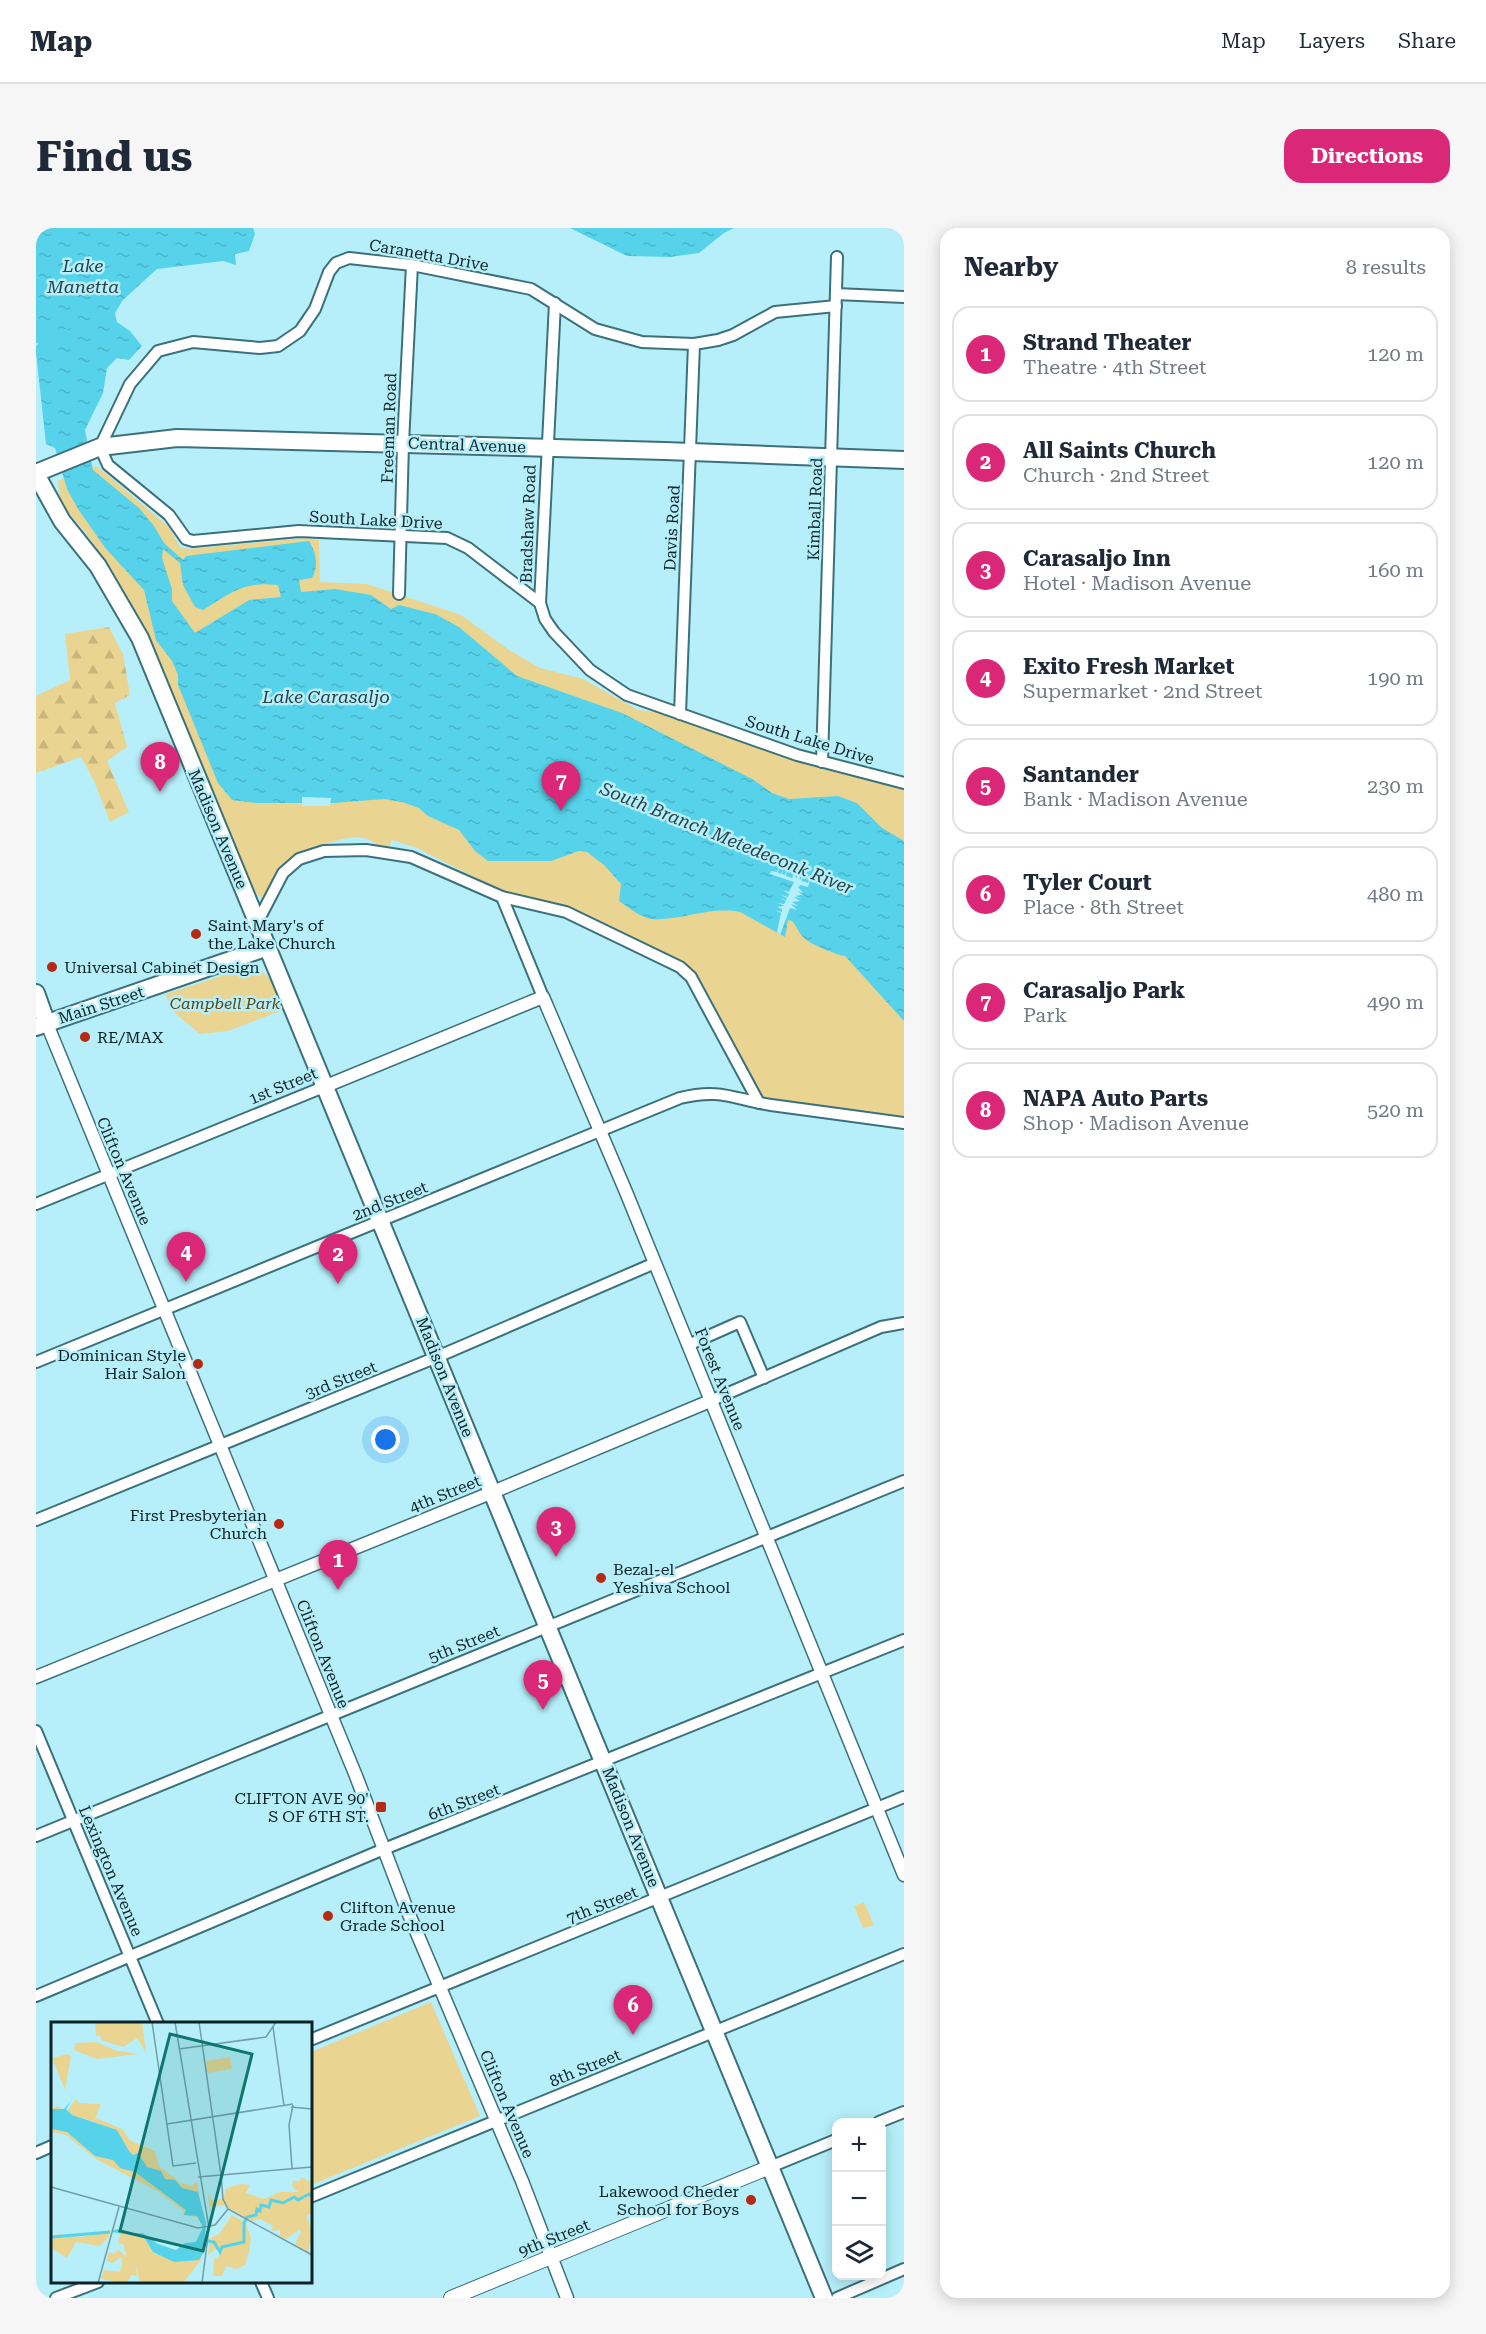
<!DOCTYPE html>
<meta charset="utf-8">
<style>
:root{--surface:#fff;--page:#f6f6f7;--text:#1f2937;--muted:#747a83;--line:#e0e1e3;--accent:#db2777}
body{margin:0;font-family:"Roboto Serif",serif;background:var(--page);color:var(--text)}
.controls{position:absolute;right:18px;bottom:18px;display:grid;overflow:hidden;border-radius:12px;box-shadow:0 3px 15px #0003}
.controls button{width:54px;height:54px;display:grid;place-items:center;padding:0;border:0;border-bottom:2px solid var(--line);background:var(--surface);color:var(--text);font:30px sans-serif}
.you{position:absolute;left:350px;top:1212px;width:21px;height:21px;margin:-15px;border:4px solid #fff;border-radius:50%;background:#1a73e8;box-shadow:0 0 0 9px #1a73e833}
.badge{display:grid;place-items:center;width:39px;height:39px;border-radius:50%;background:var(--accent);color:#fff;font-size:20px;font-weight:700}
.pin{position:absolute;translate:-50% -50px;filter:drop-shadow(0 2px 3px #0008)}
.pin::after{content:'';position:absolute;top:32px;width:21px;height:18px;background:inherit;clip-path:polygon(0 0,100% 0,50% 100%)}
.list{margin:0;padding:0;list-style:none}
h2{display:flex;justify-content:space-between;align-items:center;height:78px;margin:0;padding:0 24px;font-size:26px}
h2 small{font-size:20px;font-weight:400;color:var(--muted)}
.list li{display:grid;grid-template-columns:39px 1fr auto;gap:18px;align-items:center;box-sizing:border-box;height:96px;margin:0 12px 12px;padding:0 12px;border:2px solid var(--line);border-radius:18px}
.list b{display:block;font-size:22px;white-space:nowrap}
.list p{margin:0;font-size:20px;white-space:nowrap;color:var(--muted)}
.list em{font-size:20px;font-style:normal;color:var(--muted)}
.icon{flex:none;width:33px;height:33px;fill:none;stroke:currentColor;stroke-width:2;stroke-linecap:round;stroke-linejoin:round}
.map{position:relative;flex:none;width:868px;height:2070px;overflow:hidden;border-radius:18px}
header{display:flex;align-items:center;gap:36px;box-sizing:border-box;height:84px;padding:0 30px;background:var(--surface);border-bottom:2px solid var(--line)}
header strong{font-size:28px}
nav{display:flex;gap:33px;margin-inline-start:auto;font-size:21px}
.intro{display:flex;align-items:center;justify-content:space-between;box-sizing:border-box;height:144px;padding:0 36px}
h1{margin:0;font-size:42px}
.button{padding:15px 27px;border-radius:18px;background:var(--accent);color:#fff;font-size:21px;font-weight:700}
main{display:flex;gap:36px;padding:0 36px}
aside{flex:1;background:var(--surface);border-radius:18px;box-shadow:0 3px 15px #0003}
.map>svg:first-child{display:block}
.forest{fill:url(#forest-firs)}
.park{fill:#ead491}
.water{fill:url(#water-ripples);fill-rule:evenodd}
.pier{fill:#b6effa}
.lines{fill:none;stroke-linecap:round;stroke-linejoin:round}
.river{stroke:#56d3ea;stroke-width:16}
.minor-casing{stroke:#3b717c;stroke-width:14}
.tertiary-casing{stroke:#3b717c;stroke-width:15}
.secondary-casing{stroke:#3b717c;stroke-width:16}
.primary-casing{stroke:#3b717c;stroke-width:20}
.trunk-casing{stroke:#3b717c;stroke-width:20}
.minor{stroke:#fff;stroke-width:10}
.tertiary{stroke:#fff;stroke-width:12}
.secondary{stroke:#fff;stroke-width:14}
.primary{stroke:#fff;stroke-width:16}
.trunk{stroke:#fff;stroke-width:16}
.poi-dot{fill:#b62913;stroke:#b6effa;stroke-width:2}
.labels{text-anchor:middle;dominant-baseline:central;stroke-width:5;stroke-linejoin:round;paint-order:stroke}
.street-label{font-size:16px;fill:#0c2327;stroke:#b6effa}
.poi-label{font-size:16px;fill:#0c2327;stroke:#b6effa;text-anchor:start}
.park-label{font-size:16px;font-style:italic;fill:#574818;stroke:#b6effa}
.water-label{font-size:18px;font-style:italic;fill:#264147;stroke:#b6effa}
.inset-river{fill:none;stroke:#56d3ea;stroke-width:3}
.inset-road{fill:none;stroke:#729da6;stroke-width:1.5}
.view{fill:#0f766e;fill-opacity:0.15;stroke:#0f766e;stroke-width:3}
.inset-edge{fill:none;stroke:#0c2327;stroke-width:3}
</style>
<header>
<strong>Map</strong>
<nav><a>Map</a><a>Layers</a><a>Share</a></nav>
</header>
<div class="intro"><h1>Find us</h1><a class="button">Directions</a></div>
<main>
<div class="map">
<svg width="868" height="2070" viewBox="0 0 868 2070">
<defs>
<pattern id="forest-firs" width="22" height="20" patternUnits="userSpaceOnUse" patternTransform="scale(1.5)"><rect width="22" height="20" fill="#ead491"/><path d="M5 1l3.5 6h-7zM16 11l3.5 6h-7z" fill="#c8b67d"/></pattern>
<pattern id="water-ripples" width="26" height="14" patternUnits="userSpaceOnUse" patternTransform="scale(1.5)"><rect width="26" height="14" fill="#56d3ea"/><path d="M2 4q2-2 4 0t4 0M15 11q2-2 4 0t4 0" fill="none" stroke="#4ab5c9"/></pattern>
</defs>
<rect width="100%" height="100%" fill="#b6effa"/>
<polygon class="forest" points="73,399 87,426 94,467 79,475 91,519 71,533 93,584 74,594 58,553 45,529 0,545 0,468 34,452 29,406"/>
<g class="park">
<path d="M52,238l10,1 71,60 11,20 9,2 116,-11 14,2 1,42 47,2 94,31 48,35 31,18 43,11 55,31 42,4 224,69v340l-145,-20 -68,-126 -122,-63 -67,-17 -22,-17 -63,-32 -25,-8 -5,12c-6,-4 -16,-13 -24,-14 -11,-2 -26,2 -37,6 -32,9 -60,23 -59,61l-16,-18 -115,-268 -24,-49 -27,-38 -25,-30 -2,-21z"/>
<path d="M212,739c24,2 27,23 35,43l-55,21 -28,3 -30,-25 -4,-15z"/>
<polygon points="828,1674 838,1697 827,1700 818,1678"/>
<polygon points="395,1774 444,1888 275,1957 275,1824"/>
</g>
<g class="water">
<path d="M0,0h217l2,6 -6,17 -14,3 1,11 -13,-4 -66,8 -34,31 -8,13 2,9 13,9 12,15 -13,14 -12,-2 -10,10 -4,25 -18,37 8,40 46,38 15,18 10,17 19,17 3,-4 123,-15c7,11 10,25 3,37l-13,2 2,12 34,-3 36,6 20,14 8,-4 36,9 24,13 58,49 105,37 132,67 18,13 17,6 49,-3 19,7 25,25 22,13v180l-59,-65c-6,0 -37,-13 -41,-18 -5,-4 -7,-12 -12,-17l-4,-1 -3,17 -45,-25c-30,-6 -59,9 -88,7 -11,-1 -24,-12 -33,-18l2,-17 -17,-19 -17,-13 -8,-1 -28,10h-63l-13,-10 -16,-21 -31,-14 -9,-8 -17,-6 -18,-3 -50,4h-77l-25,-3 -14,-17 -40,-98v-10l-6,-14 -16,-21 -12,-50 -38,-41 -28,-40 -11,-20 -12,-41 -9,-4 -10,-91v-7l7,-8 -3,-8 -4,-2zM127,321l17,14 3,22 12,22 8,3c29,-18 41,-29 75,-25l3,12 -32,3 -54,33 -23,-32v-12l-10,-31z"/>
<polygon points="534,0 698,0 688,5 663,25 634,29 591,28"/>
</g>
<g class="pier">
<polygon points="266,569 295,570 294,578 266,578"/>
<polygon points="743,638 742,645 745,646 748,640 746,646 749,647 751,641 750,648 756,650 759,644 760,651 763,645 764,653 766,647 766,653 772,655 775,649 772,659 765,657 762,659 767,665 761,663 767,667 759,668 766,670 758,669 764,673 756,674 762,678 755,676 761,682 754,680 744,707 741,704 745,685 739,682 746,684 746,681 741,679 748,678 742,675 748,676 750,673 744,670 750,672 751,670 745,667 752,669 753,666 747,662 753,664 758,654 734,646 735,643 741,644"/>
</g>
<g class="lines">
<polyline class="river" points="0,107 29,109"/>
<g class="minor-casing">
<g id="minor">
<polyline points="800,66 868,69"/>
<polyline points="800,78 739,84 697,107 682,112 658,116 606,114 559,101 495,61 376,37 313,30 300,35 293,44 279,81 264,103 242,118 224,120 157,114 122,123 94,156 64,219 72,237 133,287 150,311 157,313 263,303 411,310 432,320 504,375 509,391 518,404 554,442 591,467 761,527 868,555"/>
<polyline points="363,366 367,215 376,37"/>
<polyline points="504,375 519,75"/>
<polyline points="644,486 658,116"/>
<polyline points="786,534 801,29"/>
<polyline points="466,669 507,769"/>
<polyline points="221,695 247,645 263,631 288,623 330,622 375,629 466,669 530,684 644,739 655,749 723,875"/>
<polyline points="0,976 290,858"/>
<polyline points="652,1117 704,1094 728,1150"/>
<path d="M0,1134l644,-264c41,-10 53,1 91,7 44,6 89,12 133,18"/>
<polyline points="674,1173 845,1099 868,1095"/>
<polyline points="0,1292 401,1129 619,1035"/>
<polyline points="0,1503 122,1796"/>
<polyline points="0,1608 868,1253"/>
<polyline points="0,1768 348,1621 868,1412"/>
<polyline points="274,1812 868,1569"/>
<polyline points="843,1894 868,1884"/>
<polyline points="0,1925 16,1918"/>
<polyline points="734,1939 800,1912"/>
<polyline points="274,1969 868,1726"/>
<polyline points="225,2054 232,2070"/>
<polyline points="20,2070 62,2054"/>
<polyline points="801,2070 868,2041"/>
</g>
</g>
<g class="tertiary-casing">
<g id="tertiary">
<polyline points="11,796 320,1548 372,1684 486,1953 531,2070"/>
<polyline points="290,858 507,769 590,964 868,1647"/>
<polyline points="0,1449 457,1264 674,1173"/>
</g>
</g>
<g class="secondary-casing">
<polyline id="secondary" points="415,2070 734,1939"/>
</g>
<g class="primary-casing">
<g id="primary">
<polyline points="0,245 64,219 141,210 629,223 868,232"/>
<polyline points="0,765 11,796"/>
<polyline points="0,799 232,719"/>
</g>
</g>
<g class="trunk-casing">
<polyline id="trunk" points="0,246 26,293 62,338 104,410 788,2070"/>
</g>
<use href="#minor" class="minor"/>
<use href="#tertiary" class="tertiary"/>
<use href="#secondary" class="secondary"/>
<use href="#primary" class="primary"/>
<use href="#trunk" class="trunk"/>
</g>
<g class="poi-dot">
<circle cx="160" cy="706" r="6"/>
<circle cx="16" cy="739" r="6"/>
<circle cx="49" cy="809" r="6"/>
<circle cx="162" cy="1136" r="6"/>
<circle cx="243" cy="1296" r="6"/>
<circle cx="565" cy="1350" r="6"/>
<rect x="339" y="1573" width="12" height="12" rx="3"/>
<circle cx="292" cy="1688" r="6"/>
<circle cx="715" cy="1972" r="6"/>
</g>
<g class="labels">
<g class="street-label">
<text transform="translate(393 27) rotate(10)">Caranetta Drive</text>
<text transform="translate(353 200) rotate(-88)">Freeman Road</text>
<text transform="translate(431 217) rotate(2)">Central Avenue</text>
<text transform="translate(779 281) rotate(-88)">Kimball Road</text>
<text transform="translate(340 292) rotate(3)">South Lake Drive</text>
<text transform="translate(492 296) rotate(-88)">Bradshaw Road</text>
<text transform="translate(636 300) rotate(-87)">Davis Road</text>
<text transform="translate(774 512) rotate(17)">South Lake Drive</text>
<text transform="translate(182 601) rotate(67)">Madison Avenue</text>
<text transform="translate(65 777) rotate(-18)">Main Street</text>
<text transform="translate(247 858) rotate(-22)">1st Street</text>
<text transform="translate(88 943) rotate(67)">Clifton Avenue</text>
<text transform="translate(354 973) rotate(-22)">2nd Street</text>
<text transform="translate(409 1149) rotate(68)">Madison Avenue</text>
<text transform="translate(684 1151) rotate(68)">Forest Avenue</text>
<text transform="translate(305 1152) rotate(-22)">3rd Street</text>
<text transform="translate(409 1266) rotate(-22)">4th Street</text>
<text transform="translate(428 1416) rotate(-22)">5th Street</text>
<text transform="translate(287 1426) rotate(68)">Clifton Avenue</text>
<text transform="translate(428 1574) rotate(-21)">6th Street</text>
<text transform="translate(595 1599) rotate(68)">Madison Avenue</text>
<text transform="translate(75 1643) rotate(67)">Lexington Avenue</text>
<text transform="translate(566 1677) rotate(-22)">7th Street</text>
<text transform="translate(549 1840) rotate(-22)">8th Street</text>
<text transform="translate(471 1876) rotate(67)">Clifton Avenue</text>
<text transform="translate(518 2010) rotate(-22)">9th Street</text>
</g>
<g class="poi-label">
<text x="172" y="697">Saint Mary's of<tspan x="172" dy="18">the Lake Church</tspan></text>
<text x="28" y="739">Universal Cabinet Design</text>
<text x="61" y="809">RE/MAX</text>
<text x="150" y="1127" text-anchor="end">Dominican Style<tspan x="150" dy="18">Hair Salon</tspan></text>
<text x="231" y="1287" text-anchor="end">First Presbyterian<tspan x="231" dy="18">Church</tspan></text>
<text x="577" y="1341">Bezal-el<tspan x="577" dy="18">Yeshiva School</tspan></text>
<text x="333" y="1570" text-anchor="end">CLIFTON AVE 90'<tspan x="333" dy="18">S OF 6TH ST.</tspan></text>
<text x="304" y="1679">Clifton Avenue<tspan x="304" dy="18">Grade School</tspan></text>
<text x="703" y="1963" text-anchor="end">Lakewood Cheder<tspan x="703" dy="18">School for Boys</tspan></text>
</g>
<g class="park-label">
<text x="189" y="775">Campbell Park</text>
</g>
<g class="water-label">
<text x="47" y="37">Lake<tspan x="47" dy="21">Manetta</tspan></text>
<text x="290" y="468">Lake Carasaljo</text>
<text transform="translate(691 610) rotate(22)">South Branch Metedeconk River</text>
</g>
</g>
<g transform="translate(15 1794)">
<rect width="261" height="261" fill="#b6effa"/>
<path d="M44,0h47l4,31 -9,-15 -14,9 -22,-7 -1,-5 -4,1zM45,20l21,9 22,3 -42,5 -23,-9 1,-7zM25,77l3,4 22,1 -6,15 28,11 17,26 -36,-31 -32,-10 -4,-5zM251,155l10,6v30l-5,2 5,20 -13,-5 -13,9 -6,-3v-6l-9,1 2,-5 -13,-7 -8,2 -29,-16 -12,2 -1,5 -2,-19 4,7 12,-2 1,-9 15,-5 10,1 -4,8 18,6 16,-7h18l-6,-6 1,-6 6,2zM181,193l14,8 5,16 -2,13 -4,13 -8,4 -11,-3 -4,10h-9l1,-18 4,1 2,-7 -5,-3 -7,6 2,-17 9,-4zM60,208l-2,6 -8,2 -50,1 7,-5 24,3zM67,227l18,16 1,11 -5,-1 -6,8 -25,-4 3,-9 15,2 3,-5v-11l-9,7 -6,-2 2,-9 6,2z" fill="#ead491"/>
<path d="M63,209l30,6 10,17 17,3 3,5 23,-2 4,-4 1,3 -19,24h-43l-4,-18 -8,-4 -5,-17 -5,-1 2,-9zM58,214l-9,10 -24,-4 -9,16 -16,-10v-9z" fill="#ead491"/>
<path d="M251,208l10,5 -4,17 -13,-8z" fill="#ead491"/>
<path d="M179,35l2,12 -25,4 -1,-12zM6,84l31,17 8,2v-7l26,11 3,9 30,13 4,15 22,17 11,3 5,-5 6,46 -6,-10 -14,-2 1,-4 -27,-20 -61,-32 -30,-24 -15,-3v-23z" fill="#ead491"/>
<path d="M17,32l3,2 -6,34 -13,-32z" fill="#ead491"/>
<path d="M20,79l-5,8 6,6 45,15 12,21 4,4 5,-2 9,14 14,4 4,8 10,1 7,8 16,4 8,31 -2,29 -5,8 -25,2 -21,-10 -9,-15 -33,-5 6,-3 12,5 14,-1 15,11 18,6 9,-7 11,-1 7,-15 -6,-11 -13,-1 2,-5 -51,-38 -15,-4 -7,-8 -18,-4 -28,-24 -16,-3v-20h13z" fill="#56d3ea"/>
<path class="inset-river" d="M0,215l59,-5M157,219l6,1 6,10 2,-5 22,-5v-19l3,-6 9,-2 1,-6 3,2 1,-6 8,2 2,-7 12,3 11,-6 4,3 11,-6 3,3"/>
<path class="inset-road" d="M101,0l21,144 23,-3M124,0l34,206 -7,55M148,0l22,153M222,5l11,79M128,27l87,-12 10,-15M240,85l21,2M116,102l126,-20M241,146l-3,-43 4,-20M170,153l2,24 5,10 84,46M147,155l114,-10M0,165l147,41 17,-3 13,-16M47,261l21,-76"/>
<path class="view" d="M119,12l82,20 -49,197 -83,-20z"/>
<rect width="261" height="261" class="inset-edge"/>
</g>
</svg>
<div class="controls">
<button>+</button>
<button>−</button>
<button><svg class="icon" aria-label="layers" viewBox="0 0 24 24"><path d="M12 4l9 5-9 5-9-5zM3 14l9 5 9-5"/></svg></button>
</div>
<div class="you"></div>
<div class="pin badge" style="left:302px;top:1362px">1</div>
<div class="pin badge" style="left:302px;top:1056px">2</div>
<div class="pin badge" style="left:520px;top:1329px">3</div>
<div class="pin badge" style="left:150px;top:1054px">4</div>
<div class="pin badge" style="left:507px;top:1482px">5</div>
<div class="pin badge" style="left:597px;top:1807px">6</div>
<div class="pin badge" style="left:525px;top:583px">7</div>
<div class="pin badge" style="left:124px;top:564px">8</div>
</div>
<aside>
<h2>Nearby<small>8 results</small></h2>
<ul class="list">
<li><span class="badge">1</span><div><b>Strand Theater</b><p>Theatre · 4th Street</p></div><em>120 m</em></li>
<li><span class="badge">2</span><div><b>All Saints Church</b><p>Church · 2nd Street</p></div><em>120 m</em></li>
<li><span class="badge">3</span><div><b>Carasaljo Inn</b><p>Hotel · Madison Avenue</p></div><em>160 m</em></li>
<li><span class="badge">4</span><div><b>Exito Fresh Market</b><p>Supermarket · 2nd Street</p></div><em>190 m</em></li>
<li><span class="badge">5</span><div><b>Santander</b><p>Bank · Madison Avenue</p></div><em>230 m</em></li>
<li><span class="badge">6</span><div><b>Tyler Court</b><p>Place · 8th Street</p></div><em>480 m</em></li>
<li><span class="badge">7</span><div><b>Carasaljo Park</b><p>Park</p></div><em>490 m</em></li>
<li><span class="badge">8</span><div><b>NAPA Auto Parts</b><p>Shop · Madison Avenue</p></div><em>520 m</em></li>
</ul>
</aside>
</main>
